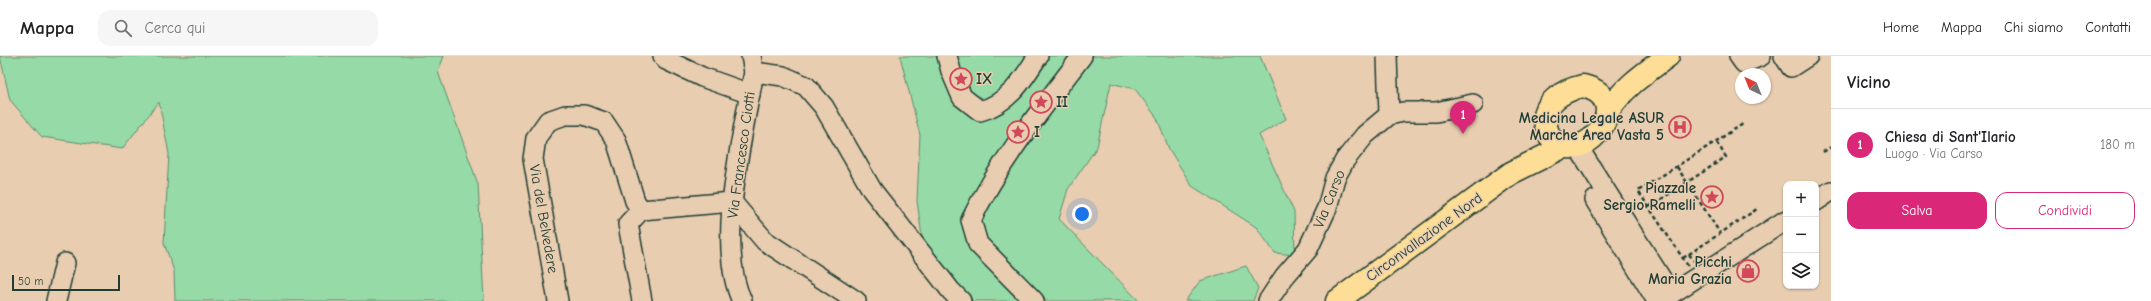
<!DOCTYPE html>
<html lang="it">
<meta charset="utf-8">
<style>
:root{--surface:#fff;--page:#f6f6f6;--text:#202124;--muted:#757577;--line:#e0e0e0;--accent:#db2777}
body{margin:0;font-family:"Comic Neue",sans-serif;background:var(--page);color:var(--text)}
.controls{position:absolute;right:12px;bottom:12px;display:grid;overflow:hidden;border-radius:8px;box-shadow:0 1px 3px #0004}
.controls button{width:36px;height:36px;display:grid;place-items:center;padding:0;border:0;border-bottom:1px solid var(--line);background:var(--surface);color:var(--text);font:20px sans-serif}
.compass{position:absolute;left:1735px;top:12px;width:36px;height:36px;border-radius:50%;background:var(--surface);box-shadow:0 1px 3px #0004;rotate:317deg}
.scale{position:absolute;left:12px;bottom:10px;width:108px;box-sizing:border-box;padding-left:4px;border:2px solid #1f3d34;border-top:0;font-size:11px;line-height:14px;white-space:nowrap;color:#1f3d34;-webkit-text-stroke:3px #e9cdb0;paint-order:stroke}
.you{position:absolute;left:1082px;top:158px;width:14px;height:14px;margin:-10px;border:3px solid #fff;border-radius:50%;background:#1a73e8;box-shadow:0 0 0 6px #1a73e833}
.badge{display:grid;place-items:center;width:26px;height:26px;border-radius:50%;background:var(--accent);color:#fff;font-size:13px;font-weight:700}
.pin{position:absolute;translate:-50% -33px;filter:drop-shadow(0 1px 2px #0008)}
.pin::after{content:'';position:absolute;top:21px;width:14px;height:12px;background:inherit;clip-path:polygon(0 0,100% 0,50% 100%)}
.list{margin:0;padding:0;list-style:none}
h2{display:flex;justify-content:space-between;align-items:center;height:52px;margin:0;padding:0 16px;font-size:17px}
h2 small{font-size:13px;font-weight:400;color:var(--muted)}
.list li{display:grid;grid-template-columns:26px 1fr auto;gap:12px;align-items:center;box-sizing:border-box;height:72px;padding:0 16px;border-top:1px solid var(--line)}
.list b{display:block;font-size:15px;white-space:nowrap}
.list p{margin:0;font-size:13px;white-space:nowrap;color:var(--muted)}
.list em{font-size:13px;font-style:normal;color:var(--muted)}
.actions{display:flex;gap:8px;padding:12px 16px}
.actions a{flex:1;padding:9px 0;border:1px solid var(--accent);border-radius:12px;text-align:center;font-size:14px;color:var(--accent)}
.actions .main{background:var(--accent);color:#fff}
.icon{flex:none;width:22px;height:22px;fill:none;stroke:currentColor;stroke-width:2;stroke-linecap:round;stroke-linejoin:round}
.map{position:relative;flex:none;width:1831px;height:245px;overflow:hidden}
header{display:flex;align-items:center;gap:24px;box-sizing:border-box;height:56px;padding:0 20px;background:var(--surface);border-bottom:1px solid var(--line)}
header strong{font-size:19px}
nav{display:flex;gap:22px;margin-inline-start:auto;font-size:14px}
.search{width:280px;height:36px;background:var(--page);display:flex;align-items:center;gap:10px;box-sizing:border-box;padding:0 14px;border-radius:12px;color:var(--muted);font-size:15px}
main{display:flex}
aside{flex:1;background:var(--surface)}
.map>svg:first-child{display:block}
.green{fill:#96dba7;stroke:#5a8c6e}
.lines{fill:none;stroke-linecap:round;stroke-linejoin:round}
.minor-casing{stroke:#1f3d34;stroke-width:22}
.major-casing{stroke:#1f3d34;stroke-width:25}
.path{stroke:#1f3d34;stroke-width:2.5;stroke-dasharray:4 3;stroke-linecap:butt}
.minor{stroke:#e9cdb0;stroke-width:19}
.major{stroke:#fedd96;stroke-width:22}
.labels{text-anchor:middle;dominant-baseline:central;stroke-width:3;stroke-linejoin:round;paint-order:stroke}
.poi-label{font-size:15px;font-weight:bold;fill:#1f3d34;stroke:#e9cdb0;text-anchor:start}
.street-label{font-size:15px;fill:#1f3d34;stroke:#e9cdb0}
</style>
<header>
<strong>Mappa</strong>
<div class="search"><svg class="icon" aria-label="search" viewBox="0 0 24 24"><circle cx="10" cy="10" r="6"/><path d="M15 15l6 6"/></svg>Cerca qui</div>
<nav><a>Home</a><a>Mappa</a><a>Chi siamo</a><a>Contatti</a></nav>
</header>
<main>
<div class="map">
<svg width="1831" height="245" viewBox="0 0 1831 245">
<rect width="100%" height="100%" fill="#e9cdb0"/>
<filter id="ink" filterUnits="userSpaceOnUse"><feTurbulence type="fractalNoise" baseFrequency=".025" numOctaves="2"/><feDisplacementMap in="SourceGraphic" scale="8" xChannelSelector="R" yChannelSelector="G"/><feConvolveMatrix kernelMatrix="1 2 1 2 8 2 1 2 1" color-interpolation-filters="sRGB"/></filter>
<g filter="url(#ink)">
<g class="green">
<polygon points="0,0 444,0 438,16 478,128 484,245 175,245 174,215 164,187 169,98 159,46 122,93 42,81 10,44"/>
<polygon points="900,0 1260,0 1286,63 1259,79 1294,156 1295,199 1275,197 1256,171 1192,130 1169,93 1157,62 1135,33 1111,27 1097,91 1068,133 1059,163 1139,245 951,245 925,202 917,145 920,79"/>
<polygon points="1246,210 1258,232 1253,245 1185,245 1200,225"/>
</g>
<g class="lines">
<g class="minor-casing">
<g id="minor">
<polyline points="663,0 666,4 702,21 750,38"/>
<path d="M947,0l4,15 11,26 18,14c29,-8 43,-31 58,-55"/>
<polyline points="1387,0 1389,59"/>
<polyline points="1739,0 1744,7 1761,0"/>
<polyline points="1784,0 1791,11 1808,0"/>
<polyline points="754,16 783,20 806,30 824,51 872,134 951,235 961,245"/>
<polyline points="1576,90 1583,99 1671,238"/>
<polyline points="1595,144 1657,245"/>
<polyline points="1816,145 1831,135"/>
<polyline points="641,154 628,168 642,245"/>
<polyline points="56,245 65,207"/>
<polyline points="558,245 533,103 536,82 548,65 565,59 584,59 604,66 616,84 635,145 641,154 732,146 765,185 856,245"/>
<path d="M742,245c-27,-56 1,-167 12,-229l-3,-16"/>
<path d="M1034,245l-56,-57 -7,-24c29,-59 71,-112 111,-164"/>
<polyline points="1268,245 1284,221 1308,193 1327,152 1335,122 1345,104 1365,79 1389,59 1403,56 1436,56 1473,48"/>
<polyline points="1660,245 1786,164"/>
</g>
</g>
<g class="major-casing">
<g id="major">
<path d="M1583,30c54,13 4,78 -26,57 -6,-4 -10,-10 -11,-17 -6,-24 19,-36 37,-40z"/>
<path d="M1608,55c16,-24 37,-38 60,-55"/>
<polyline points="1337,245 1511,117 1565,90"/>
</g>
</g>
<g class="path">
<polyline points="1823,96 1831,91"/>
<polyline points="1677,111 1720,177"/>
<polyline points="1649,151 1726,101 1716,85"/>
<polyline points="1689,198 1694,205"/>
<polyline points="1683,202 1757,153"/>
<polyline points="1688,210 1638,135 1743,68"/>
</g>
<use href="#minor" class="minor"/>
<use href="#major" class="major"/>
</g>
</g>
<defs>
<g id="sight-ring" transform="scale(1.15)"><circle r="9.5" fill="#e9cdb0" stroke="#d1495b" stroke-width="1.5"/><path d="M0-6L1.8-2.2L6-1.7L2.9 1.2L3.7 5.4L0 3.3L-3.7 5.4L-2.9 1.2L-6-1.7L-1.8-2.2Z" fill="#d1495b"/></g>
<g id="hospital-ring" transform="scale(1.15)"><circle r="9.5" fill="#e9cdb0" stroke="#d1495b" stroke-width="1.5"/><path d="M-5-5h3v3.5h4V-5h3V5h-3V1.5h-4V5h-3Z" fill="#d1495b"/></g>
<g id="shop-ring" transform="scale(1.15)"><circle r="9.5" fill="#e9cdb0" stroke="#d1495b" stroke-width="1.5"/><path d="M-5-2.5h2.3a2.7 3.5 0 0 1 5.4 0H5L5.5 6h-11ZM-1.5-2.5h3a1.5 2.3 0 0 0-3 0Z" fill="#d1495b"/></g>
</defs>
<g fill-rule="evenodd">
<use href="#sight-ring" x="961" y="23"/>
<use href="#sight-ring" x="1041" y="46"/>
<use href="#hospital-ring" x="1680" y="71"/>
<use href="#sight-ring" x="1018" y="76"/>
<use href="#sight-ring" x="1712" y="141"/>
<use href="#shop-ring" x="1748" y="215"/>
</g>
<g class="labels">
<g class="poi-label">
<text x="976" y="23">IX</text>
<text x="1056" y="46">II</text>
<text x="1664" y="62" text-anchor="end">Medicina Legale ASUR<tspan x="1664" dy="17">Marche Area Vasta 5</tspan></text>
<text x="1034" y="76">I</text>
<text x="1696" y="132" text-anchor="end">Piazzale<tspan x="1696" dy="17">Sergio Ramelli</tspan></text>
<text x="1732" y="206" text-anchor="end">Picchi<tspan x="1732" dy="17">Maria Grazia</tspan></text>
</g>
<g class="street-label">
<text transform="translate(741 99) rotate(-82)">Via Francesco Ciotti</text>
<text transform="translate(1329 143) rotate(-68)">Via Carso</text>
<text transform="translate(544 163) rotate(80)">Via del Belvedere</text>
<text transform="translate(1424 181) rotate(-36)">Circonvallazione Nord</text>
</g>
</g>
</svg>
<div class="controls">
<button>+</button>
<button>−</button>
<button><svg class="icon" aria-label="layers" viewBox="0 0 24 24"><path d="M12 4l9 5-9 5-9-5zM3 14l9 5 9-5"/></svg></button>
</div>
<svg class="compass" viewBox="-18 -18 36 36"><path d="M0-13l5 13h-10z" fill="#e53935"/><path d="M0 13l5-13h-10z" fill="#757577"/></svg>
<div class="scale">50 m</div>
<div class="you"></div>
<div class="pin badge" style="left:1463px;top:78px">1</div>
</div>
<aside>
<h2>Vicino<small></small></h2>
<ul class="list">
<li><span class="badge">1</span><div><b>Chiesa di Sant'Ilario</b><p>Luogo · Via Carso</p></div><em>180 m</em></li>
</ul>
<div class="actions"><a class="main">Salva</a><a>Condividi</a></div>
</aside>
</main>
